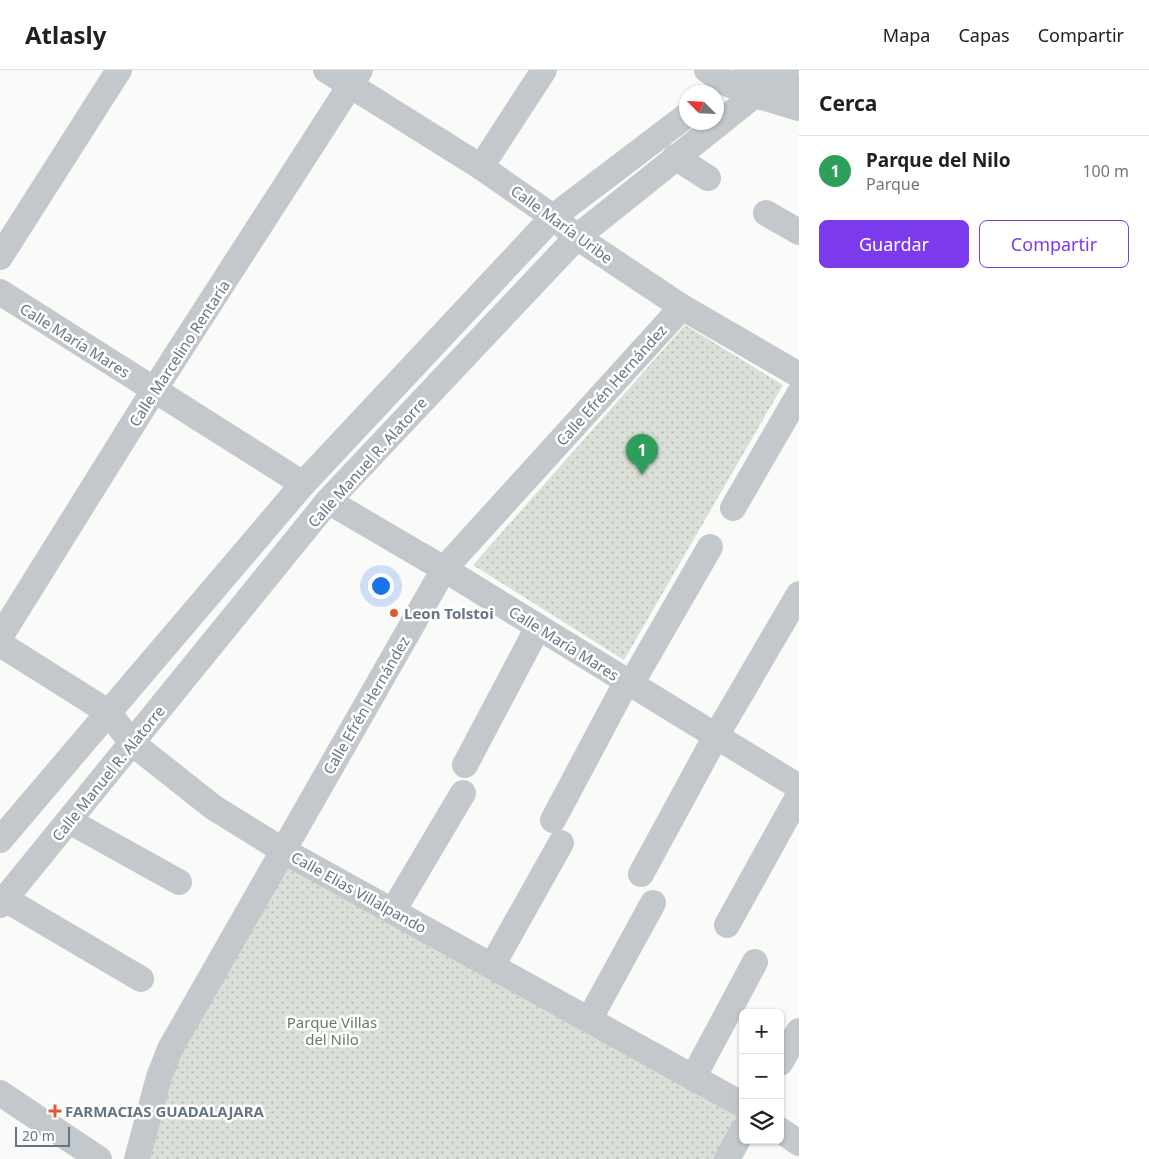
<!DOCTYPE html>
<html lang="es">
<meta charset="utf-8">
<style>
:root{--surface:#fff;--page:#f2f2f2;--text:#202124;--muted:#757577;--line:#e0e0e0;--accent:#7c3aed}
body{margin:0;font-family:"Noto Sans",sans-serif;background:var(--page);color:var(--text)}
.controls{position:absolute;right:15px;bottom:15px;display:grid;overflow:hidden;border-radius:8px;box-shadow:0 1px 4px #0004}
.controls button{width:45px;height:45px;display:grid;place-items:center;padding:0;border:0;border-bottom:1px solid var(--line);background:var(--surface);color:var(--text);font:25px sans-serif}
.compass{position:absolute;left:679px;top:15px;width:45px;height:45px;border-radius:50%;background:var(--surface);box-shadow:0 1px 4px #0004;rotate:294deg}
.scale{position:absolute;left:15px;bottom:12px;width:55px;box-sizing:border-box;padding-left:5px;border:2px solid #657683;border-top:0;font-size:14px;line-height:18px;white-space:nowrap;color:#657683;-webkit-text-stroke:4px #fff;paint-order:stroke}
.you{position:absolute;left:380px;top:515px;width:18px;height:18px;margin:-12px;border:4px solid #fff;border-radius:50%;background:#1a73e8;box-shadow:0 0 0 8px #1a73e833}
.badge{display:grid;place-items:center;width:32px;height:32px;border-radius:50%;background:var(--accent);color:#fff;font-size:16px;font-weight:700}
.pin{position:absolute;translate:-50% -41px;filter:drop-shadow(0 1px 2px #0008)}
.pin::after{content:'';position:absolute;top:26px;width:18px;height:15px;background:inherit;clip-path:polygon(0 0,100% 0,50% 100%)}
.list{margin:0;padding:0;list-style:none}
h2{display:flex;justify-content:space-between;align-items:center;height:65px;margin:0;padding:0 20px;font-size:21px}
h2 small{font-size:16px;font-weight:400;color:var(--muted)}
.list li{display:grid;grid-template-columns:32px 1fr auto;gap:15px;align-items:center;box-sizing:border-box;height:70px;padding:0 20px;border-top:1px solid var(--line)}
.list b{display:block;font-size:19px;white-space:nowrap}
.list p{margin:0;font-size:16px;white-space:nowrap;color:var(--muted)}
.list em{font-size:16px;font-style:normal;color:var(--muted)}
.actions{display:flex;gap:10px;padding:15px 20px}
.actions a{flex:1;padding:11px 0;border:1px solid var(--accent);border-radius:8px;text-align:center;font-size:18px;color:var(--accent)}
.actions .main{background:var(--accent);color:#fff}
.icon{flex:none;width:28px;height:28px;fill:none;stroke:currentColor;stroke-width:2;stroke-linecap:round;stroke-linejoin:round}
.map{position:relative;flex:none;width:799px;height:1089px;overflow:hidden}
header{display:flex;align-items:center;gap:30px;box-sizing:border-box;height:70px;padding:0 25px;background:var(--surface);border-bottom:1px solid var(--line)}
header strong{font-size:24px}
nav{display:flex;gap:28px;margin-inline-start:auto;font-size:18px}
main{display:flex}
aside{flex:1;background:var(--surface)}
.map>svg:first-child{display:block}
.green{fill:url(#green-dots)}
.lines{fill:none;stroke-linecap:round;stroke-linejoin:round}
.minor{stroke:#c3c8cc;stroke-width:26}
.poi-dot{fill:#e4572e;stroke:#fff;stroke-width:2}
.labels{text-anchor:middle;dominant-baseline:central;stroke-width:5;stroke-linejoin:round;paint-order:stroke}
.street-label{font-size:15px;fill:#657683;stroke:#fff}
.poi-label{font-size:15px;font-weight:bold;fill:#657683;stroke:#fff;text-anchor:start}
.park-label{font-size:15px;fill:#687a64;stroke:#fff}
</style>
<header>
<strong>Atlasly</strong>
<nav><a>Mapa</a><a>Capas</a><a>Compartir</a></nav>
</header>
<main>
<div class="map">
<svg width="799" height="1089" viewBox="0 0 799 1089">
<defs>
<pattern id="green-dots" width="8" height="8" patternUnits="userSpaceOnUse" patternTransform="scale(1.25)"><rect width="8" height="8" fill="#dadfd7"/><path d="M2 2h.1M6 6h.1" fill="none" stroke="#b4b9b4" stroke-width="1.8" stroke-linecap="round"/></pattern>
</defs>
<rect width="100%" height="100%" fill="#fafaf8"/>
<g class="green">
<polygon points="685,255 783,315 624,590 473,495"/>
<polygon points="284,785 739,1048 717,1089 143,1089 164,996"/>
</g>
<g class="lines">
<g class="minor">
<polyline points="326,0 481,97 553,147 577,167 682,237 799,305"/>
<polyline points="707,0 728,14 755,25 799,38"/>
<polyline points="745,0 773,11 799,18"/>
<polyline points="675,87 708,108"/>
<polyline points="481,97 544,0"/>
<polyline points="766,143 799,162"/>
<polyline points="0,187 119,0"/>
<polyline points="0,222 303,414"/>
<polyline points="328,431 444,499 799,717"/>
<polyline points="733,438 799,324"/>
<polyline points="0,567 154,320 360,0"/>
<polyline points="0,574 108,642 132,673 213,737 282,780 743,1035"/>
<polyline points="631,614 710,477"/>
<polyline points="465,695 538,557"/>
<polyline points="553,750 627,611"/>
<polyline points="69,751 179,812"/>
<polyline points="0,770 303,414 553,147 686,46"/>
<polyline points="641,804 716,666 799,524"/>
<polyline points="5,829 141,909"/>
<polyline points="0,835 328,431 577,167 786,0"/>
<polyline points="393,841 463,723"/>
<polyline points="727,855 799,725"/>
<polyline points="492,896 561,773"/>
<polyline points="589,950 653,833"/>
<polyline points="780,993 799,961"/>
<polyline points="693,1008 755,892"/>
<polyline points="0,1023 99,1089"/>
<polyline points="780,1060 799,1073"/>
<polyline points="137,1089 159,1007 170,979 444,499 682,237"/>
<polyline points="727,1089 743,1060"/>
</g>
</g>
<g class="poi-dot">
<circle cx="394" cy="543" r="5"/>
<path d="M52.5 1033.5h5v5h5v5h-5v5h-5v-5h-5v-5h5z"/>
</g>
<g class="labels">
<g class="street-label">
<text transform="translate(562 154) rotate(36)">Calle María Uribe</text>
<text transform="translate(75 270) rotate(32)">Calle María Mares</text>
<text transform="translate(179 283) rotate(-57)">Calle Marcelino Rentaría</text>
<text transform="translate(611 315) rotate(-48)">Calle Efrén Hernández</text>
<text transform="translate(367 392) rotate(-48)">Calle Manuel R. Alatorre</text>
<text transform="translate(564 573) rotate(32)">Calle María Mares</text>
<text transform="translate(366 635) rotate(-60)">Calle Efrén Hernández</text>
<text transform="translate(108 703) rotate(-51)">Calle Manuel R. Alatorre</text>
<text transform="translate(359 822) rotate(29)">Calle Elías Villalpando</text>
</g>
<g class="poi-label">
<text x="404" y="543">Leon Tolstoi</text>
<text x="65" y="1041">FARMACIAS GUADALAJARA</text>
</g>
<g class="park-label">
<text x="332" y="952">Parque Villas<tspan x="332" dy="17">del Nilo</tspan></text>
</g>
</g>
</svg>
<div class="controls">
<button>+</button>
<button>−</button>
<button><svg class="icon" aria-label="layers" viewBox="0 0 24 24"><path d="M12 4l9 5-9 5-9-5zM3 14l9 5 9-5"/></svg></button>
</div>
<svg class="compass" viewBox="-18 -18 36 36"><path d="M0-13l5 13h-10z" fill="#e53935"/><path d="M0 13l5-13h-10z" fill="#757577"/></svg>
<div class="scale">20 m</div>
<div class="you"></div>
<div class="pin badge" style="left:642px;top:405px;background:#2e9e5b">1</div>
</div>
<aside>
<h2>Cerca<small></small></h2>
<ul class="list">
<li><span class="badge" style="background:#2e9e5b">1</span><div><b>Parque del Nilo</b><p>Parque</p></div><em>100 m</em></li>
</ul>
<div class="actions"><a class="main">Guardar</a><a>Compartir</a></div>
</aside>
</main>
